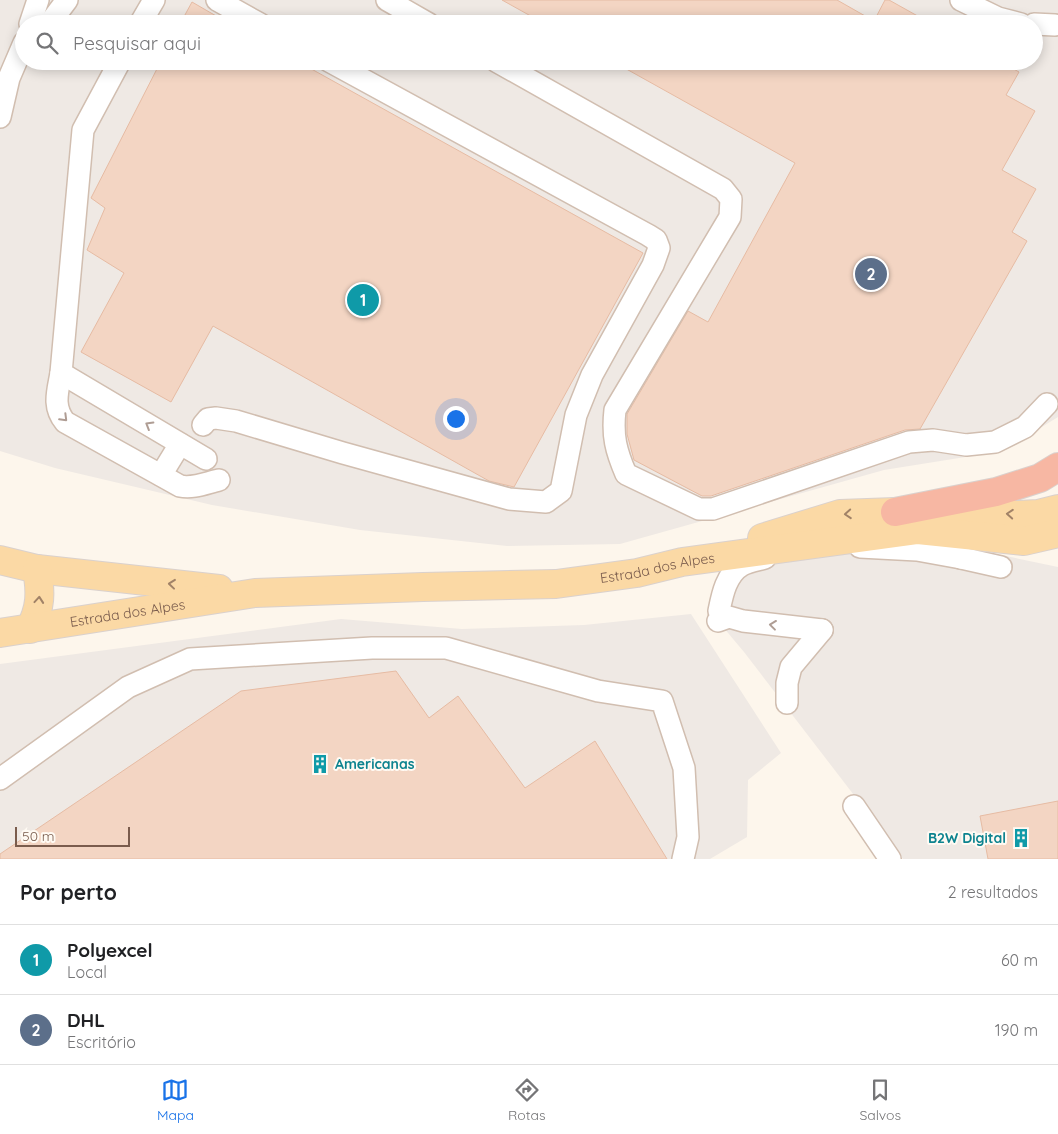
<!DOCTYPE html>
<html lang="pt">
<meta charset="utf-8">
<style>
:root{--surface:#fff;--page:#f6f6f6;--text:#202124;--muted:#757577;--line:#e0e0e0;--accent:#1a73e8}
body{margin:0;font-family:Quicksand,sans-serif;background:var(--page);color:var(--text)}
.scale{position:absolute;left:15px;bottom:12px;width:115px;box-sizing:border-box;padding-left:5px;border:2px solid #7a5c4d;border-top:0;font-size:14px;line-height:18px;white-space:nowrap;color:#7a5c4d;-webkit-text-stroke:4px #fffaf3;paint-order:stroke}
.you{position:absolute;left:455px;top:418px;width:18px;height:18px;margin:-12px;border:4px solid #fff;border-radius:50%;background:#1a73e8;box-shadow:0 0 0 8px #1a73e833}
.badge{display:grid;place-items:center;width:32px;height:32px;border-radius:50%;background:var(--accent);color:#fff;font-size:16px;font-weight:700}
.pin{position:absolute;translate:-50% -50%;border:2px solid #fff;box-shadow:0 1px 5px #0006}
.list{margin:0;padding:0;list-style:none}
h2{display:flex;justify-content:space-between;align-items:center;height:65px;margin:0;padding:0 20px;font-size:21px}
h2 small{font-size:16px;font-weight:400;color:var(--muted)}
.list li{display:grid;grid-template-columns:32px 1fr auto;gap:15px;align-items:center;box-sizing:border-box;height:70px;padding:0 20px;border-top:1px solid var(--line)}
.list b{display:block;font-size:19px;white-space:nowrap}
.list p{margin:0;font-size:16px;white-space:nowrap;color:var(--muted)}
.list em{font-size:16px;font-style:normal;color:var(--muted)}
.icon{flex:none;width:28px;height:28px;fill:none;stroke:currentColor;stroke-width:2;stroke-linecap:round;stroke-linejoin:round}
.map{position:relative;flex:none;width:1058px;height:859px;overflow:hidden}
.search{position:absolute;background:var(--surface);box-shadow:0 2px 12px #0003;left:15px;right:15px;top:15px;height:55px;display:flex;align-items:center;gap:12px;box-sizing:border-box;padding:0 18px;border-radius:28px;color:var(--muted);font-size:19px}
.sheet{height:205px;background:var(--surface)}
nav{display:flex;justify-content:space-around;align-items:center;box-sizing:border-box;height:70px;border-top:1px solid var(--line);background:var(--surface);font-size:14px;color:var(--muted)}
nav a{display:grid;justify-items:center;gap:2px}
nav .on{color:var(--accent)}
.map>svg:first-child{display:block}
.industrial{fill:#efe9e4;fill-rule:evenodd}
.building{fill:#f3d5c3;stroke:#e6bba3}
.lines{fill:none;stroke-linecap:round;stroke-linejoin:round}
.minor-casing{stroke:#d1beb0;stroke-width:24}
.major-casing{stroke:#dad1cd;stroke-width:30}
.highway-casing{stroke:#dad1cd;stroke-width:30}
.minor{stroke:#fff;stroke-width:21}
.major{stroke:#fbd9a5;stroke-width:28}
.highway{stroke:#f7b7a3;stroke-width:28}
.oneway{stroke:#af9d94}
.oneway2{stroke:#a18267}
.labels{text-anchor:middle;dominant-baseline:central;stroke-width:4;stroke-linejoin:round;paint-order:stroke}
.street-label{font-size:14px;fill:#7a5c4d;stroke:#fffaf3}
.culture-label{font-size:14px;font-weight:bold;fill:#0d838f;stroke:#fffaf3;text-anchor:start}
</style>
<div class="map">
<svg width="1058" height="859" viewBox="0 0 1058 859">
<rect width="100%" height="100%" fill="#fdf6ec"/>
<g class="industrial">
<path d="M0,0h1058v417l-55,34 -119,19 -264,74 -113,2 -147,-16 -148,-25 -157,-37 -55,-17zM24,24h1010v37h-1010z"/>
<polygon points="910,536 1058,567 1058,859 903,859 744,652 718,621 724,572"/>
<polygon points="691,614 781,753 748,780 747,837 710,859 0,859 0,664 341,619 462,629 584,625"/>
</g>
<g class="building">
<polygon points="502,0 837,0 874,21 885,0 889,0 932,24 545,24"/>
<polygon points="192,2 230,24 180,24"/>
<polygon points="161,61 297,61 643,253 514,487 489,481 213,326 171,402 81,352 124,273 87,250 105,208 91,198"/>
<polygon points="612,61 999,61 1019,72 1006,95 1035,111 1002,170 1036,189 1012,232 1027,241 920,429 905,430 711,496 702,496 634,460 627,434 627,414 688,311 708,322 795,163"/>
<polygon points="396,671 429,718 458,696 525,788 595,741 667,859 0,859 0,854 241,691"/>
<polygon points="1058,801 1058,859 988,859 980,816"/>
</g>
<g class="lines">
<g class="minor-casing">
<g id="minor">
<polyline points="217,0 260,24"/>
<polyline points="387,0 429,24"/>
<polyline points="961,0 998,18 1021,24"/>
<polyline points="30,24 38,0"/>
<polyline points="49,24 67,0"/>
<polyline points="140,24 154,0"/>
<polyline points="1034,24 1055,25"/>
<path d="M120,61l-37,69 -22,243c-3,18 -9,33 4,49l115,64c13,3 26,-3 39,-6"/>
<path d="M496,61l227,128 8,10 -1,18 -115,193c-3,26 1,41 11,64l73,35h14l196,-67 24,-2 33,5 29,-3 30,-15 22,-23"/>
<polyline points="0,117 9,78 24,43"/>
<polyline points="61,373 206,459"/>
<polyline points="203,425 208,419 216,418 236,421 343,453 509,499 546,502 561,491 576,415 592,375 653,265 659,248 656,240 648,235 329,61"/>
<polyline points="161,475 180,444"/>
<polyline points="860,547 917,550 961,558"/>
<polyline points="951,548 961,558 1001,567"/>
<path d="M719,611c3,-15 7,-37 23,-46 6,-3 16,-5 23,-7"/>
<polyline points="718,621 729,617 743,621 822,630"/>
<polyline points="787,703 787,683 791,667 822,630"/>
<polyline points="0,779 128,687 190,659 372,648 446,648 598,691 662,701 684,768 688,837 683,859"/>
<polyline points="854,806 890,859"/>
</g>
</g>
<g class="major-casing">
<g id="major">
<polyline points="762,538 840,514 895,512 1019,515 1038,514 1058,509"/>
<polyline points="0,560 37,569 219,589"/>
<path d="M30,629c11,-22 11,-36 7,-60"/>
<path id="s1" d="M0,633l255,-40 168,-6 133,-3 81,-11 45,-11 236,-32 106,11 34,-8"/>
</g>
</g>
<g class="highway-casing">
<polyline id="highway" points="895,512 996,492 1040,478 1058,467"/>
</g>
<use href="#minor" class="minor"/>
<use href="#major" class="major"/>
<use href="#highway" class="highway"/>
</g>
<defs><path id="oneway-chevron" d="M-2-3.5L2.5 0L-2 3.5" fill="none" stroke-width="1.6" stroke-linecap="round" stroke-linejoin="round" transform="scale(1.25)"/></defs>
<g class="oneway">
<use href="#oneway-chevron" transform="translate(64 418) rotate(45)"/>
<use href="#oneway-chevron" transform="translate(149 425) rotate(-149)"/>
<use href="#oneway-chevron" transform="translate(773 625) rotate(-173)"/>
</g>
<g class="oneway2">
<use href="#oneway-chevron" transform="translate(848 514) rotate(176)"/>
<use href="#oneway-chevron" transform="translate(1010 514) rotate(-176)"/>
<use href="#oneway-chevron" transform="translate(172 584) rotate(-174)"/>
<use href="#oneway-chevron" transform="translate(39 600) rotate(-85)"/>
</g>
<defs>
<g id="building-bare" transform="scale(1.5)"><path d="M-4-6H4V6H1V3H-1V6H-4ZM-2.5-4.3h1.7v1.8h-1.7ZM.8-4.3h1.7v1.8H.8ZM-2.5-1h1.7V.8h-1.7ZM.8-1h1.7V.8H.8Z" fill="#0f9aa8" stroke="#fffaf3" stroke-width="2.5" paint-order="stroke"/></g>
</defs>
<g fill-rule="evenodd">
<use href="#building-bare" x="320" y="764"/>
<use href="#building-bare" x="1021" y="838"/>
</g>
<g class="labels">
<g class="street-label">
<text stroke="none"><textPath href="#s1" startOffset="662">Estrada dos Alpes</textPath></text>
<text stroke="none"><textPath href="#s1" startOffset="129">Estrada dos Alpes</textPath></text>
</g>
<g class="culture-label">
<text x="335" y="764">Americanas</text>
<text x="1006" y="838" text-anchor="end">B2W Digital</text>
</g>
</g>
</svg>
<div class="scale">50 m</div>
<div class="you"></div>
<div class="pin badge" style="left:363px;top:300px;background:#0f9aa8">1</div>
<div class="pin badge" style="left:871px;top:274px;background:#5c6f8a">2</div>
<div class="search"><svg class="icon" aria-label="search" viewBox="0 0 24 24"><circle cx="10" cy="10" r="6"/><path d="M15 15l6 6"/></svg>Pesquisar aqui</div>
</div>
<section class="sheet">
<h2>Por perto<small>2 resultados</small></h2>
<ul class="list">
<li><span class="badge" style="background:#0f9aa8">1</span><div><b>Polyexcel</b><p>Local</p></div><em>60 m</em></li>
<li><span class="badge" style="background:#5c6f8a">2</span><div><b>DHL</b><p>Escritório</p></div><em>190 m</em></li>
</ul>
</section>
<nav>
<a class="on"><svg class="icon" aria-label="map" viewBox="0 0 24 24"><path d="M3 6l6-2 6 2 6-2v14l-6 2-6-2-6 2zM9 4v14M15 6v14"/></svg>Mapa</a>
<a><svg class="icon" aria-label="directions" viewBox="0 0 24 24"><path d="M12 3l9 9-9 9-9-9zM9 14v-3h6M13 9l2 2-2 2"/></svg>Rotas</a>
<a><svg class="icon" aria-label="saved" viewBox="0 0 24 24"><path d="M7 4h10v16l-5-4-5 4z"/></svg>Salvos</a>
</nav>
